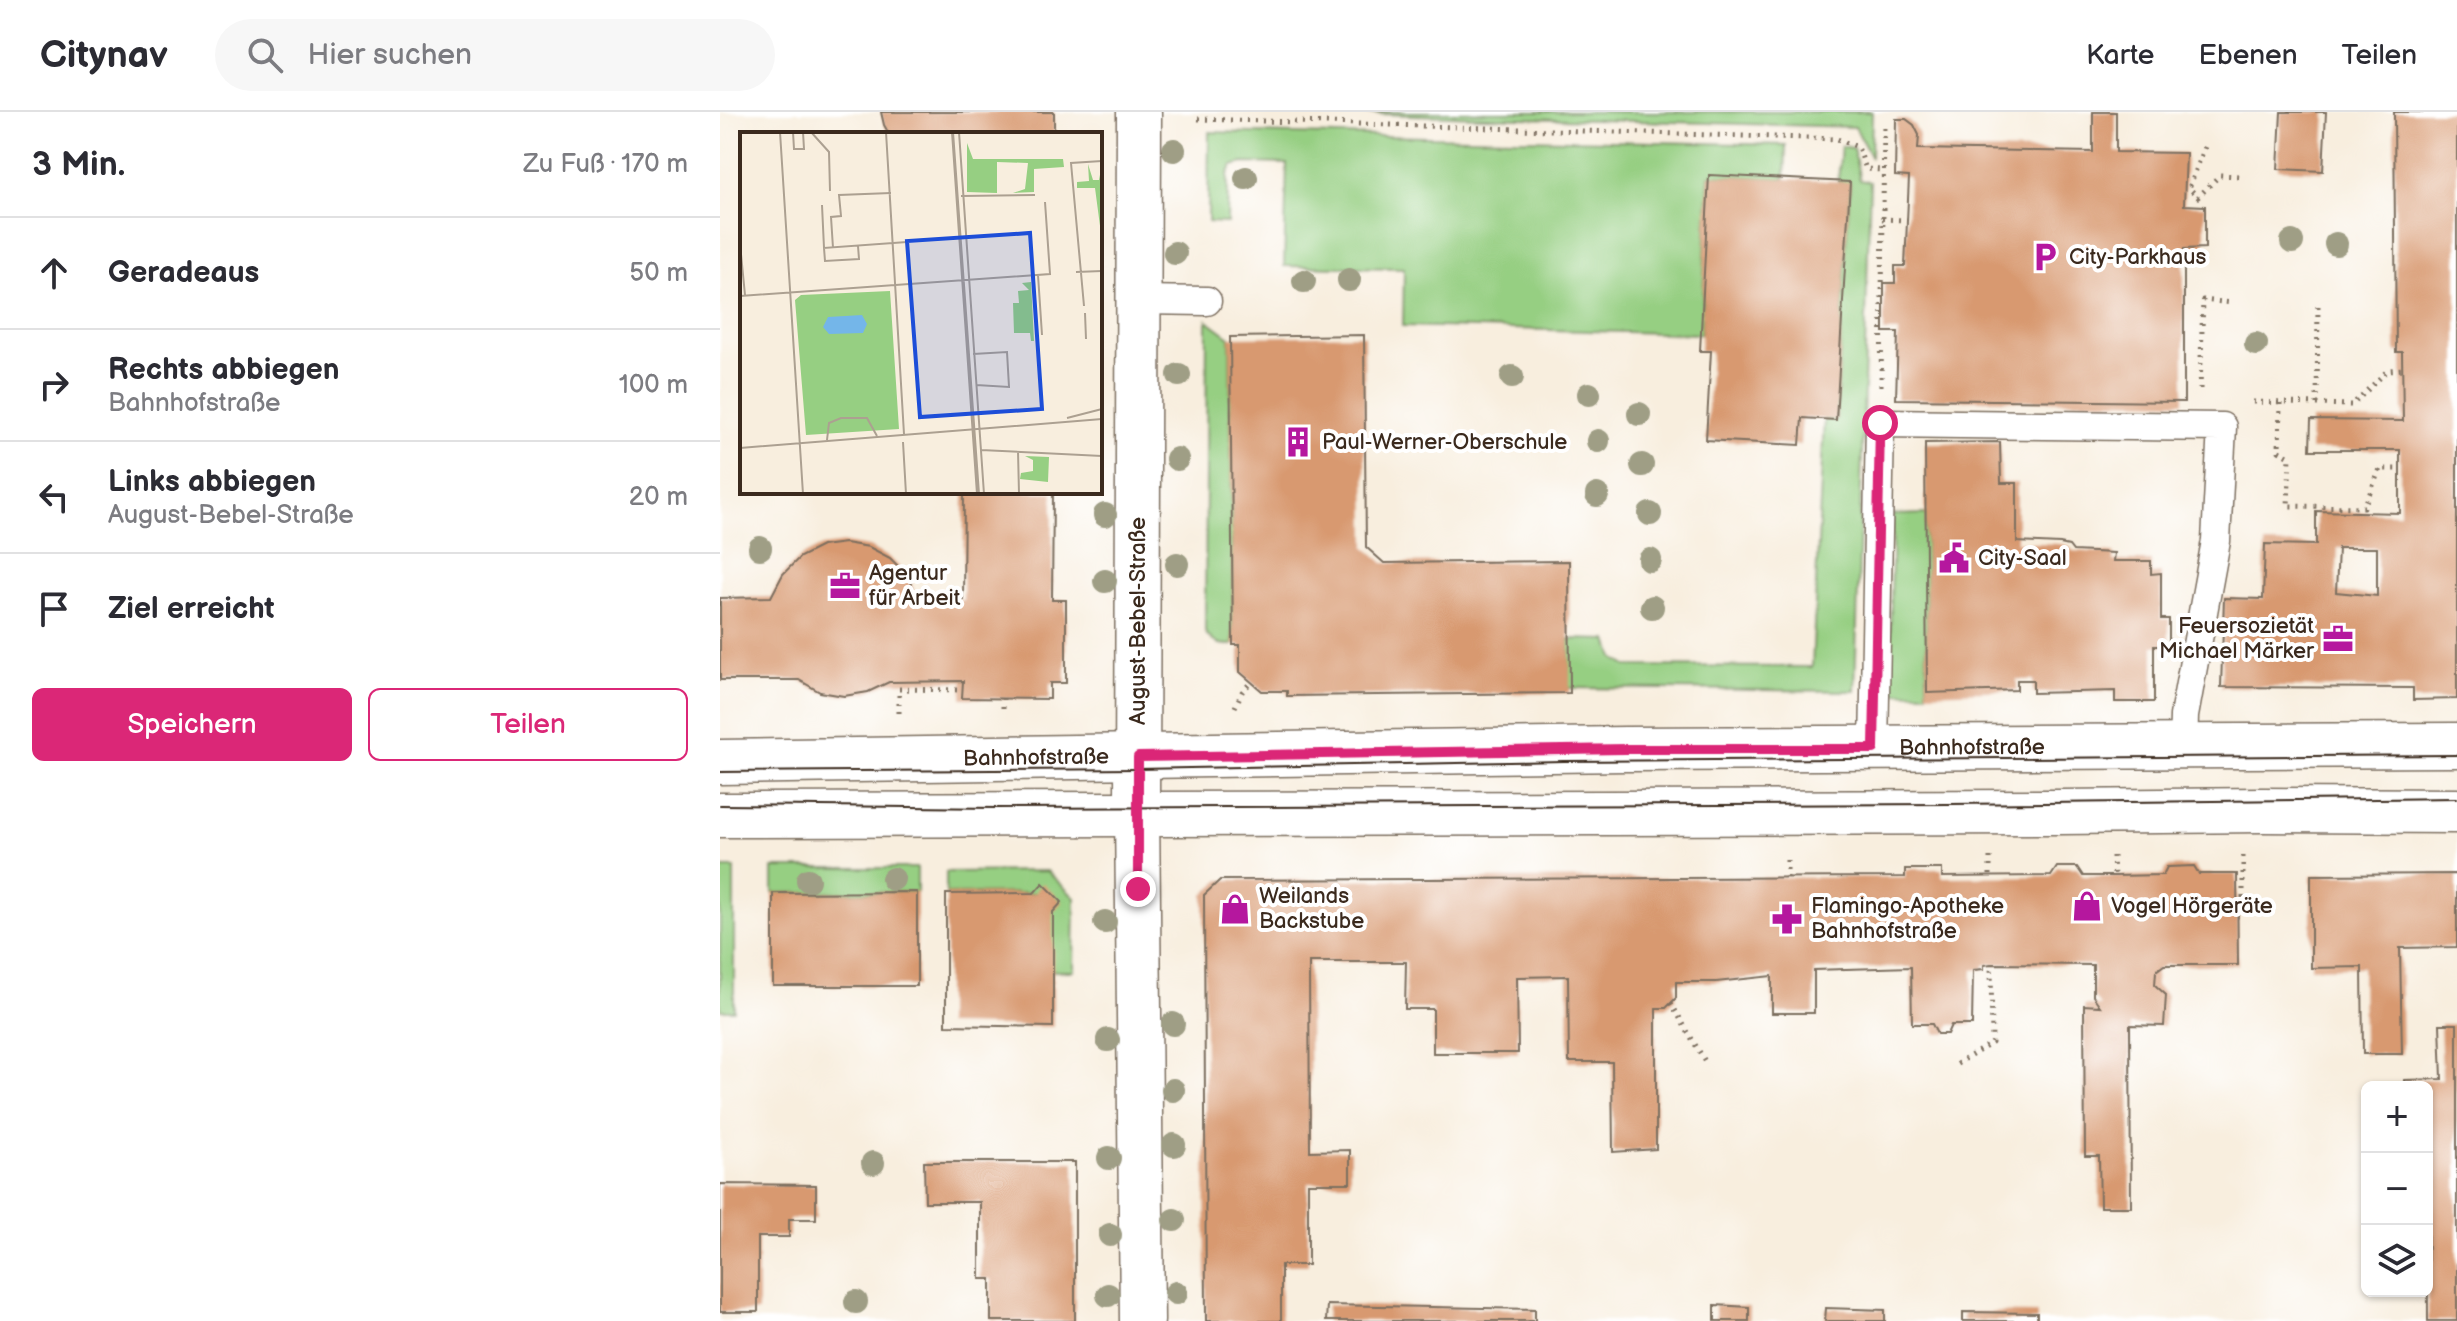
<!DOCTYPE html>
<html lang="de">
<meta charset="utf-8">
<style>
:root{--surface:#fff;--page:#f7f7f7;--text:#2b2b33;--muted:#7c7c81;--line:#e1e1e2;--accent:#db2777}
body{margin:0;font-family:"Balsamiq Sans",sans-serif;background:var(--page);color:var(--text)}
.controls{position:absolute;right:24px;bottom:24px;display:grid;overflow:hidden;border-radius:12px;box-shadow:0 2px 6px #0004}
.controls button{width:72px;height:72px;display:grid;place-items:center;padding:0;border:0;border-bottom:2px solid var(--line);background:var(--surface);color:var(--text);font:40px sans-serif}
.stop{position:absolute;width:24px;height:24px;margin:-18px;border:6px solid #db2777;border-radius:50%;background:#fff}
.stop.end{background:#db2777;border-color:#fff;box-shadow:0 2px 8px #0008}
.list{margin:0;padding:0;list-style:none}
h2{display:flex;justify-content:space-between;align-items:center;height:104px;margin:0;padding:0 32px;font-size:34px}
h2 small{font-size:26px;font-weight:400;color:var(--muted)}
.list li{display:grid;grid-template-columns:52px 1fr auto;gap:24px;align-items:center;box-sizing:border-box;height:112px;padding:0 32px;border-top:2px solid var(--line)}
.list b{display:block;font-size:30px;white-space:nowrap}
.list p{margin:0;font-size:26px;white-space:nowrap;color:var(--muted)}
.list em{font-size:26px;font-style:normal;color:var(--muted)}
.actions{display:flex;gap:16px;padding:24px 32px}
.actions a{flex:1;padding:18px 0;border:2px solid var(--accent);border-radius:12px;text-align:center;font-size:28px;color:var(--accent)}
.actions .main{background:var(--accent);color:#fff}
.icon{flex:none;width:44px;height:44px;fill:none;stroke:currentColor;stroke-width:2;stroke-linecap:round;stroke-linejoin:round}
.map{position:relative;flex:none;width:1737px;height:1209px;overflow:hidden}
header{display:flex;align-items:center;gap:48px;box-sizing:border-box;height:112px;padding:0 40px;background:var(--surface);border-bottom:2px solid var(--line)}
header strong{font-size:38px}
nav{display:flex;gap:44px;margin-inline-start:auto;font-size:28px}
.search{width:560px;height:72px;background:var(--page);display:flex;align-items:center;gap:20px;box-sizing:border-box;padding:0 28px;border-radius:44px;color:var(--muted);font-size:30px}
main{display:flex}
aside{flex:1;background:var(--surface)}
.map>svg:first-child{display:block}
.green{fill:#96cf82;stroke:#687c50;stroke-width:2}
.building{fill:#d89970;fill-rule:evenodd}
.lines{fill:none;stroke-linecap:round;stroke-linejoin:round}
.lane-casing{stroke:#7d6f61;stroke-width:31}
.street-casing{stroke:#7d6f61;stroke-width:47}
.secondary-casing{stroke:#7d6f61;stroke-width:47}
.path{stroke:#7d6f61;stroke-width:5;stroke-dasharray:2 6;stroke-linecap:butt}
.lane{stroke:#fff;stroke-width:28}
.street{stroke:#fff;stroke-width:44}
.secondary{stroke:#fff;stroke-width:44}
.tram{stroke:#3b2a1e;stroke-width:2}
.tree{fill:#9f9e85}
.route{stroke:#db2777;stroke-width:10}
.labels{text-anchor:middle;dominant-baseline:central;stroke-width:8;stroke-linejoin:round;paint-order:stroke}
.poi-label{font-size:22px;fill:#3b2a1e;stroke:#fff;text-anchor:start}
.street-label{font-size:22px;fill:#3b2a1e;stroke:#fff}
.inset-road{fill:none;stroke:#aca091;stroke-width:2}
.view{fill:#1d4ed8;fill-opacity:0.15;stroke:#1d4ed8;stroke-width:4}
.inset-edge{fill:none;stroke:#3b2a1e;stroke-width:4}
</style>
<header>
<strong>Citynav</strong>
<div class="search"><svg class="icon" aria-label="search" viewBox="0 0 24 24"><circle cx="10" cy="10" r="6"/><path d="M15 15l6 6"/></svg>Hier suchen</div>
<nav><a>Karte</a><a>Ebenen</a><a>Teilen</a></nav>
</header>
<main>
<aside>
<h2>3 Min.<small>Zu Fuß · 170 m</small></h2>
<ul class="list">
<li><svg class="icon" aria-label="ahead" viewBox="0 0 24 24"><path d="M12 20V5M6 11l6-6 6 6"/></svg><div><b>Geradeaus</b></div><em>50 m</em></li>
<li><svg class="icon" aria-label="right" viewBox="0 0 24 24"><path d="M7 20v-9h11M14 6l5 5-5 5"/></svg><div><b>Rechts abbiegen</b><p>Bahnhofstraße</p></div><em>100 m</em></li>
<li><svg class="icon" aria-label="left" viewBox="0 0 24 24"><path d="M17 20v-9H6M10 6l-5 5 5 5"/></svg><div><b>Links abbiegen</b><p>August-Bebel-Straße</p></div><em>20 m</em></li>
<li><svg class="icon" aria-label="arrive" viewBox="0 0 24 24"><path d="M6 21V4h12l-3 4 3 4H6"/></svg><div><b>Ziel erreicht</b></div></li>
</ul>
<div class="actions"><a class="main">Speichern</a><a>Teilen</a></div>
</aside>
<div class="map">
<svg width="1737" height="1209" viewBox="0 0 1737 1209">
<rect width="100%" height="100%" fill="#fff"/>
<filter id="ink" filterUnits="userSpaceOnUse"><feTurbulence type="fractalNoise" baseFrequency=".0125" numOctaves="2"/><feDisplacementMap in="SourceGraphic" scale="16" xChannelSelector="R" yChannelSelector="G"/><feConvolveMatrix kernelMatrix="1 2 1 2 8 2 1 2 1" color-interpolation-filters="sRGB"/></filter>
<filter id="wash" filterUnits="userSpaceOnUse"><feTurbulence type="fractalNoise" baseFrequency=".006" numOctaves="4" result="noise"/><feDisplacementMap in="SourceGraphic" scale="32" xChannelSelector="R" yChannelSelector="G"/><feGaussianBlur stdDeviation="1.8" result="paint"/><feColorMatrix in="noise" values="0 0 0 0 0 0 0 0 0 0 0 0 0 0 0 0 0 1.4 0 .05"/><feComposite in="paint" operator="in"/></filter>
<g filter="url(#wash)">
<rect width="100%" height="100%" fill="#f8eede"/>
<g class="green">
<polygon points="582,0 1152,0 1151,46 1135,15"/>
<polygon points="489,20 1066,33 1065,67 989,63 981,222 683,214 684,156 564,154 567,52 524,51 512,54 508,63 507,111 488,110"/>
<polygon points="1121,34 1133,36 1140,68 1150,70 1135,579 849,576 849,527 888,528 894,546 907,554 1092,555 1104,307 1116,308 1130,71 1118,70"/>
<path d="M487,208l23,17 3,308c-14,0 -20,-1 -28,-13z"/>
<polygon points="1206,402 1207,581 1169,580 1173,403"/>
<rect x="0" y="756" width="14" height="142"/>
<polygon points="53,756 197,756 197,780 53,781"/>
<polygon points="327,759 355,786 354,859 333,859 314,781 226,782 226,760"/>
</g>
<g id="blocks">
<g class="building">
<polygon points="161,0 334,0 334,22 169,22 164,13"/>
<polygon points="1373,0 1396,0 1396,40 1466,41 1464,93 1485,94 1485,136 1464,137 1464,290 1176,287 1178,220 1164,220 1164,171 1175,171 1175,154 1185,154 1189,65 1175,64 1176,7 1186,7 1194,13 1199,23 1198,37 1373,40"/>
<polygon points="1561,0 1606,0 1603,59 1558,57"/>
<path d="M1674,0h63v587l-44,1v-12l-192,-1 3,-89 39,1 2,-55 51,1v-34l84,2v-63h-90l1,-30 92,1 -1,-69h-6zM1618,436h39v48l-41,-4z"/>
<polygon points="989,63 1130,70 1116,308 1082,306 1080,333 986,328 991,239 980,239"/>
<polygon points="644,223 646,435 664,451 849,449 850,581 567,584 567,579 542,579 520,560 520,533 513,533 510,225"/>
<polygon points="1280,330 1281,371 1297,371 1297,430 1340,432 1349,434 1353,439 1394,441 1393,449 1431,449 1431,462 1441,461 1441,507 1449,507 1449,534 1434,534 1434,590 1395,590 1395,579 1313,581 1313,568 1297,568 1297,578 1207,581 1205,331"/>
<polygon points="244,380 333,380 332,488 346,488 346,571 330,571 330,587 242,586 243,569 169,570 148,580 124,584 100,580 79,568 0,568 0,486 51,485 63,462 80,445 102,434 125,431 149,435 170,446 187,463 198,487 243,488"/>
<polygon points="1474,754 1479,762 1517,762 1518,853 1444,853 1436,859 1435,873 1446,883 1444,914 1410,913 1411,1095 1380,1095 1379,1044 1365,1044 1364,893 1380,894 1373,884 1373,853 1271,852 1264,853 1264,857 1253,858 1252,913 1231,913 1227,922 1217,922 1212,912 1192,912 1191,855 1094,858 1094,901 1052,901 1052,864 996,870 956,870 956,886 946,896 936,896 936,1037 893,1040 892,950 849,950 848,864 797,865 798,941 713,941 713,897 685,897 686,850 589,850 590,1039 630,1038 630,1071 588,1071 588,1153 561,1153 561,1209 486,1209 484,783 500,768 1185,765 1185,757 1222,757 1222,765 1331,764 1337,755 1357,755 1363,764 1394,764 1443,763 1447,755"/>
<polygon points="1737,762 1737,835 1680,836 1682,942 1643,942 1642,855 1591,856 1591,763"/>
<polygon points="323,771 342,790 333,800 333,915 226,913 226,782 314,781"/>
<polygon points="197,780 197,874 53,874 53,781"/>
<polygon points="1720,912 1737,912 1737,1209 1708,1209 1707,975 1685,975 1685,968 1722,967"/>
<polygon points="204,1050 355,1050 355,1209 271,1209 271,1167 260,1167 260,1090 205,1090"/>
<polygon points="0,1072 96,1073 96,1107 69,1107 69,1125 38,1125 38,1200 0,1200"/>
<polygon points="607,1193 815,1197 815,1209 606,1209"/>
<polygon points="995,1193 1029,1195 1029,1209 995,1209"/>
<polygon points="1106,1196 1165,1198 1165,1209 1105,1209"/>
<polygon points="1243,1200 1317,1201 1317,1209 1243,1209"/>
</g>
</g>
</g>
<g filter="url(#ink)">
<use href="#blocks" fill-opacity="0" stroke="#7d6f61" stroke-width="2"/>
<g class="lines">
<g class="lane-casing">
<g id="lane">
<polyline points="418,188 487,189"/>
<polyline points="1154,637 1160,311 1502,315 1496,429 1464,604 1463,634"/>
</g>
</g>
<g class="street-casing">
<polyline id="street" points="419,0 417,695 422,1209"/>
</g>
<g class="secondary-casing">
<g id="secondary">
<path id="s1" d="M0,650l906,-13 831,-4"/>
<polyline points="0,703 1341,700 1542,698 1737,699"/>
</g>
</g>
<g class="path">
<polyline points="478,7 1117,27 1138,35 1146,57 1163,58"/>
<polyline points="1485,35 1469,76 1478,85 1500,63 1520,64"/>
<polyline points="1162,107 1187,108"/>
<polyline points="1161,274 1164,12"/>
<polyline points="1480,277 1483,188 1513,191"/>
<polyline points="1533,290 1632,293 1668,258 1683,257"/>
<polyline points="1560,291 1559,339 1570,345 1568,394 1644,395 1660,357 1680,357"/>
<polyline points="1597,292 1598,193"/>
<polyline points="283,586 283,601"/>
<polyline points="515,595 522,580 531,570"/>
<polyline points="179,601 179,577 243,578"/>
<polyline points="1393,744 1394,764"/>
<polyline points="1270,745 1270,765"/>
<polyline points="1067,766 1067,747"/>
<polyline points="1517,804 1523,804 1523,743"/>
<polyline points="951,891 986,951"/>
<polyline points="1237,952 1272,931 1271,852"/>
</g>
<use href="#lane" class="lane"/>
<use href="#street" class="street"/>
<use href="#secondary" class="secondary"/>
<g class="tram">
<polyline points="0,660 418,657 844,649 1737,643"/>
<polyline points="0,693 277,696 1231,692 1737,686"/>
</g>
</g>
<g class="tree">
<circle cx="454" cy="38" r="12"/>
<circle cx="526" cy="66" r="12"/>
<circle cx="1572" cy="130" r="12"/>
<circle cx="1616" cy="132" r="12"/>
<circle cx="455" cy="141" r="12"/>
<circle cx="629" cy="168" r="12"/>
<circle cx="584" cy="169" r="12"/>
<circle cx="1536" cy="232" r="12"/>
<circle cx="459" cy="263" r="12"/>
<circle cx="792" cy="265" r="12"/>
<circle cx="869" cy="282" r="12"/>
<circle cx="919" cy="302" r="12"/>
<circle cx="878" cy="329" r="12"/>
<circle cx="457" cy="347" r="12"/>
<circle cx="922" cy="353" r="12"/>
<circle cx="877" cy="383" r="12"/>
<circle cx="930" cy="402" r="12"/>
<circle cx="385" cy="403" r="12"/>
<circle cx="40" cy="436" r="12"/>
<circle cx="930" cy="448" r="12"/>
<circle cx="457" cy="452" r="12"/>
<circle cx="385" cy="469" r="12"/>
<circle cx="932" cy="495" r="12"/>
<circle cx="173" cy="767" r="12"/>
<circle cx="88" cy="768" r="12"/>
<circle cx="385" cy="810" r="12"/>
<circle cx="453" cy="912" r="12"/>
<circle cx="388" cy="928" r="12"/>
<circle cx="453" cy="978" r="12"/>
<circle cx="454" cy="1033" r="12"/>
<circle cx="389" cy="1046" r="12"/>
<circle cx="153" cy="1051" r="12"/>
<circle cx="454" cy="1108" r="12"/>
<circle cx="390" cy="1123" r="12"/>
<circle cx="456" cy="1181" r="12"/>
<circle cx="388" cy="1183" r="12"/>
<circle cx="136" cy="1190" r="12"/>
</g>
</g>
<g class="lines" filter="url(#ink)">
<polyline class="route" points="418,777 418,645 906,637 1154,637 1160,311"/>
</g>
<defs>
<g id="parking-bare" transform="scale(2.4)"><path d="M-3.5-5.5H1a3.5 3.5 0 0 1 0 7H-1V5.5H-3.5ZM-1-3.4V-.6H.8a1.4 1.4 0 0 0 0-2.8Z" fill="#b5179e" stroke="#fff" stroke-width="2.5" paint-order="stroke"/></g>
<g id="building-bare" transform="scale(2.4)"><path d="M-4-6H4V6H1V3H-1V6H-4ZM-2.5-4.3h1.7v1.8h-1.7ZM.8-4.3h1.7v1.8H.8ZM-2.5-1h1.7V.8h-1.7ZM.8-1h1.7V.8H.8Z" fill="#b5179e" stroke="#fff" stroke-width="2.5" paint-order="stroke"/></g>
<g id="civic-bare" transform="scale(2.4)"><path d="M-.6-6.5H3V-4.5H.6V-3L4-1V1h2V6H-6V1h2V-1L-.6-3ZM-1.2 2.5V6h2.4V2.5Z" fill="#b5179e" stroke="#fff" stroke-width="2.5" paint-order="stroke"/></g>
<g id="office-bare" transform="scale(2.4)"><path d="M-6-3h4V-5.5h4V-3h4V5H-6ZM-1-4.5V-3h2v-1.5ZM-6 0V1H6V0Z" fill="#b5179e" stroke="#fff" stroke-width="2.5" paint-order="stroke"/></g>
<g id="shop-bare" transform="scale(2.4)"><path d="M-5-2.5h2.3a2.7 3.5 0 0 1 5.4 0H5L5.5 6h-11ZM-1.5-2.5h3a1.5 2.3 0 0 0-3 0Z" fill="#b5179e" stroke="#fff" stroke-width="2.5" paint-order="stroke"/></g>
<g id="pharmacy-bare" transform="scale(2.4)"><path d="M-2-6h4v4h4v4h-4v4h-4v-4h-4v-4h4Z" fill="#b5179e" stroke="#fff" stroke-width="2.5" paint-order="stroke"/></g>
</defs>
<g fill-rule="evenodd">
<use href="#parking-bare" x="1325" y="145"/>
<use href="#building-bare" x="578" y="330"/>
<use href="#civic-bare" x="1234" y="446"/>
<use href="#office-bare" x="125" y="474"/>
<use href="#office-bare" x="1618" y="527"/>
<use href="#shop-bare" x="1367" y="794"/>
<use href="#shop-bare" x="515" y="797"/>
<use href="#pharmacy-bare" x="1067" y="807"/>
</g>
<g class="labels">
<g class="poi-label">
<text x="1349" y="145">City-Parkhaus</text>
<text x="602" y="330">Paul-Werner-Oberschule</text>
<text x="1258" y="446">City-Saal</text>
<text x="149" y="461">Agentur<tspan x="149" dy="25">für Arbeit</tspan></text>
<text x="1594" y="514" text-anchor="end">Feuersozietät<tspan x="1594" dy="25">Michael Märker</tspan></text>
<text x="539" y="784">Weilands<tspan x="539" dy="25">Backstube</tspan></text>
<text x="1091" y="794">Flamingo-Apotheke<tspan x="1091" dy="25">Bahnhofstraße</tspan></text>
<text x="1391" y="794">Vogel Hörgeräte</text>
</g>
<g class="street-label">
<text transform="translate(418 509) rotate(-90)">August-Bebel-Straße</text>
<text stroke="none"><textPath href="#s1" startOffset="1252">Bahnhofstraße</textPath></text>
<text stroke="none"><textPath href="#s1" startOffset="316">Bahnhofstraße</textPath></text>
</g>
</g>
<g transform="translate(20 20)">
<rect width="362" height="362" fill="#f8eede"/>
<path d="M227,11l6,16h90l1,8 -30,2v23l-21,1 12,-4 3,-26 -31,-1v31l-30,-1zM348,32l5,16h6l3,-16v77l-7,-53h-18v-6l12,-1zM291,150l3,59h-3l-1,-8h-16l-1,-30h6l-1,-12 11,-1 -7,-7zM150,159l9,138 -93,6 -11,-135 6,-5zM285,324l24,1 -1,25 -28,-3 1,-6 12,-2v-11z" fill="#96cf82"/>
<path d="M122,183l5,9 -4,9 -34,1 -6,-7 5,-10z" fill="#74b6e9"/>
<path class="inset-road" d="M40,0l23,362M53,0l1,17h10l-1,-17M71,0l18,20 1,39M146,0l18,302M212,0l25,362M213,0l26,362M219,0l25,362M221,64l74,-1M82,73l2,43 83,-6M0,112l5,51M84,116l1,13 34,-2 -1,-13M93,116l-2,-31 10,-1 -2,-21 52,-2M336,140l26,-1M298,143l4,60M0,164l310,-22 -5,-72M344,174l-13,-143 31,-2M345,181l1,26M233,222l34,-2 2,35 -33,-2M327,286l35,-9M87,308l2,-17 12,-5h26l10,18M163,310l3,52M0,316l362,-29M241,318l121,6M278,319l1,43"/>
<path class="view" d="M290,101l12,176 -122,8 -13,-176z"/>
<rect width="362" height="362" class="inset-edge"/>
</g>
</svg>
<div class="controls">
<button>+</button>
<button>−</button>
<button><svg class="icon" aria-label="layers" viewBox="0 0 24 24"><path d="M12 4l9 5-9 5-9-5zM3 14l9 5 9-5"/></svg></button>
</div>
<div class="stop" style="left:1160px;top:311px"></div>
<div class="stop end" style="left:418px;top:777px"></div>
</div>
</main>
